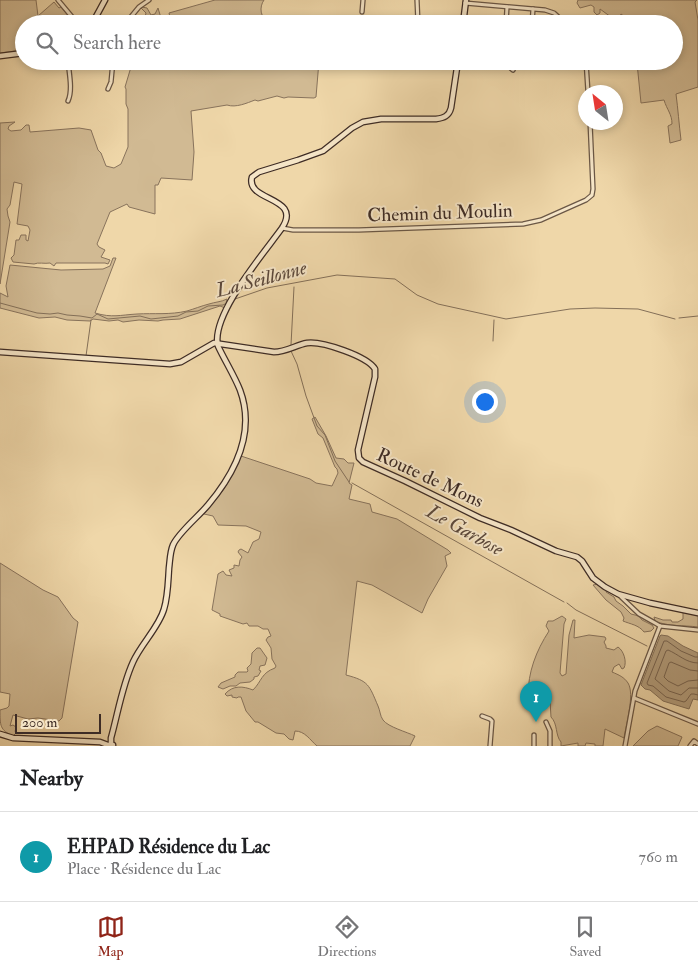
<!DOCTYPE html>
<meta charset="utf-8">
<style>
:root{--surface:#fff;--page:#f2f2f2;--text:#202124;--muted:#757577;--line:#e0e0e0;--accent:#8f2418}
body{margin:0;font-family:"IM FELL Double Pica",serif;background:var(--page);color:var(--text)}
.compass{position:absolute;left:578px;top:85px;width:45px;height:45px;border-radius:50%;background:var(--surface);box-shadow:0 2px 8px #0003;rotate:330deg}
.scale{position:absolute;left:15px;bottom:12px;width:86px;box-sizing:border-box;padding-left:5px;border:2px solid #3e2c25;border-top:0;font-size:14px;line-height:18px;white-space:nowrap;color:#3e2c25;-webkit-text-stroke:4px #f5e5c7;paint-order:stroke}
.you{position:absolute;left:484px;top:401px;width:18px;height:18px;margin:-12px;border:4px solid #fff;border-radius:50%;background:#1a73e8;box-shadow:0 0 0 8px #1a73e833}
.badge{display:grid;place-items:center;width:32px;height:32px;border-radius:50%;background:var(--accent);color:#fff;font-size:16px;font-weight:700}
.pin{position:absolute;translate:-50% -41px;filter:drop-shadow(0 1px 2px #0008)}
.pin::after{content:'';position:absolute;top:26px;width:18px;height:15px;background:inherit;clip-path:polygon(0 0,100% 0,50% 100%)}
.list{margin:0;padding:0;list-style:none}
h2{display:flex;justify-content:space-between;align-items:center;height:65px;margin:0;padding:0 20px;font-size:21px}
h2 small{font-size:16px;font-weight:400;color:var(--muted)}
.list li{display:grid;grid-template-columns:32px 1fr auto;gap:15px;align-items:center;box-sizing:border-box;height:90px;padding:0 20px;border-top:1px solid var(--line)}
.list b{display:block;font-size:19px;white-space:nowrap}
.list p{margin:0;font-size:16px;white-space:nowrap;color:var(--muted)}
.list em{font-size:16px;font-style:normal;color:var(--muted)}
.icon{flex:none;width:28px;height:28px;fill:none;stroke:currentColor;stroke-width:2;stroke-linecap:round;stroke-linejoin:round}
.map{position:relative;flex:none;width:698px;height:746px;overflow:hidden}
.search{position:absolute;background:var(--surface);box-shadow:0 2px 8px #0003;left:15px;right:15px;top:15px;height:55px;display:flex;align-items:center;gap:12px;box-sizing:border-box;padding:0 18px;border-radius:28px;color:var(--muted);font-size:19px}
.sheet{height:155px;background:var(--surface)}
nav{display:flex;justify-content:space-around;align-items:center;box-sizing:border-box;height:70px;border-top:1px solid var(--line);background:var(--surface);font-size:14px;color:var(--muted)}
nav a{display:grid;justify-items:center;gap:2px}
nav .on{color:var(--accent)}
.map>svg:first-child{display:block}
.green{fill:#d1ba93;stroke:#88735c}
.water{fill:#b39d7c;stroke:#847059}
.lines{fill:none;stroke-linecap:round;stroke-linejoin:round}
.shore{stroke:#786450;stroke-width:1}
.stream{stroke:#847059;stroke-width:1}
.street-casing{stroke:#6a5746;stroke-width:5.5}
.secondary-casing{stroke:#3e2c25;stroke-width:7}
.street{stroke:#f5e5c7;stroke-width:3}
.secondary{stroke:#f5e5c7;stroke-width:4.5}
.labels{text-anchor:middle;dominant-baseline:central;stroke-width:4;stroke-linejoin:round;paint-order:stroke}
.street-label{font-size:19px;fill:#3e2c25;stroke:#f5e5c7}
.water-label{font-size:20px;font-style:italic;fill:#5b483b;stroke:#f5e5c7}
</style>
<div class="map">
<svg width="698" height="746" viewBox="0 0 698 746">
<rect width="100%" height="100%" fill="#efd7a9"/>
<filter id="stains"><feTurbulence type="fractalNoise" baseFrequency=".004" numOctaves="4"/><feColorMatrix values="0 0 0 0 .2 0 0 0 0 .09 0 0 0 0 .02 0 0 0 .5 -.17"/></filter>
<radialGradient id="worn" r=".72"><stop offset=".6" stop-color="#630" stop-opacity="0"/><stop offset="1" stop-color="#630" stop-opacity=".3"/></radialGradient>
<g class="green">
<polygon points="0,0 36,0 38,16 54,2 59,8 61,7 75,24 24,24 24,50 0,53"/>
<path d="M215,0h49c-5,7 -4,18 5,22 4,2 8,2 13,2h-140v-3l3,-4 1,-4 -5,-5 1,-1 5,1 4,7 4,-1 3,-6 3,10 9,-1 -1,-4z"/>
<path d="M578,0h119l-2,2 3,18v67l-22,7c2,15 3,30 5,46l-11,3 -2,-17 4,-2c0,-10 -5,-14 -8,-24l-23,3 -4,-40v-2h37v-37h-42l-2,-3 -9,-7 -2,4 -4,2 -15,-11v4l-3,2 -3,-3v-5l-3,-2 -11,3 -3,-5z"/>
<path d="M131,61h188l-3,36 -2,1 -26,-1 -4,1 -7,-2 -19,5 -3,-1c-8,3 -19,8 -28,5l-36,6 3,41 -2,28 -31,-2 -3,7h-3v29l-26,-7 -2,-3 -17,8 -13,32 2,3 6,3 -4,7 9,3 -2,4 -3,-1h-49l-2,3 -4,-3c-5,1 -12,-1 -16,1l-21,-2 -2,-4 3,-3 2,-15h3l2,-5h5v5l2,1 2,-11 -2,-4 -11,-2 5,-40 -8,-2 -4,23 -3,4 1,7 2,6 -10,62v-161l15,-1 -6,4 -1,3 3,2 10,-1 5,-5h3l1,7 49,-4 12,2 7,20 3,3 5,13 8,2 7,-4 7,-17v-38l-2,-5v-15l-1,-2 6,-20z"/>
<path d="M113,258h3l-21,55c17,5 25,2 42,1 17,-1 33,1 50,-3 7,-2 14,-5 22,-7 6,-2 12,-2 18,-5l-2,9 -5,-2 -40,13 -17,1 -5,1 -19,-1 -16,2 -5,-2 -9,1 -16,-2 -3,2 -23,-1 -12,-3 -16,1 -39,-10v-15l8,4 -2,-11 4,-21 51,5 42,-1 7,-3z"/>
<path d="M315,417l11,19 10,22 8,1 4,4h6l-5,20 3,2 -3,14 21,5 2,8 25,7 51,31 3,3 -6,3 2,10 -19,33 -6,14 -50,-28 -15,-4 -11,94c23,6 23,10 32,31 2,4 2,10 5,14 5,7 24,12 32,16l-5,10h-93c-7,-6 -12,-15 -22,-15l-2,9 -4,-1 -5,-5 -8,-1 -18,-11h-3l-9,-11 -5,-14h-3l-1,1 -5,-1v-2l-5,1 -2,-2c8,-9 18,-8 28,-4 9,-9 8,-17 22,-22l1,-2 -4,-7 -1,-11 -5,-8 2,-3 3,-1 -3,-7h-5l-5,-3h-9l-2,-3 -4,1 -23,-8v-2l-8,-4 6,-36 5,-3 3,4 6,1 -3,-6 5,-2v-3l5,1 1,-6 2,-3 -4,-5 1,-2 2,-1 7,4 5,-11 6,-3 2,-7 -15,-6 -28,-1 -5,-9 -9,-2 20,-25 17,-33 69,23 6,4 16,3 6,-13 -1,-4 -2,-2 -12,-29 -5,-4 -6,-15z"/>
<path d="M0,563l43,27 15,7 15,21 5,4 -16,96 -3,3 -21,-3 -10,1 -15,-4 -3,11 3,-1 3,2v2l-1,2 1,2 -3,3c-13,-6 -13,-10 -13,-26l7,-2 2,-2 1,-12 -10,-2z"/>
<path d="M598,584l9,6 -1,2 8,5 2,4 7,5 8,8 8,2 3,4 10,5 2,3 -3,3 -7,1c-5,-7 -14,-8 -21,-11l1,-3 -3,-6 -15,-12 -13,-15z"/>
<path d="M683,612l15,2v13c-15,-2 -29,0 -43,-6l-1,-4 9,3h8l1,2h6l5,-3z"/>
<path d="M562,616l4,3 -2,5 -4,49 2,3 4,-2 3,-39 4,-15h2l-1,18 15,-3 16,2 1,2 -2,3 2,4v2l8,2 4,-3c6,4 9,15 6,21l-2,1 -3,-5 -5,3 -2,5c7,3 12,5 16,11 7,11 -2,42 -4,55l-19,-9 -2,17h-8v-2l-9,-1 -1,3h-7v-3l-17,3v-4c-6,-7 -3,-18 -10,-25l-1,-16h-4l-3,-5h-15c0,-24 8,-45 21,-65l-3,-5 2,-5h5z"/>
<polygon points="257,648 260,648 267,658 265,665 260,666 259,670 261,671 258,676 254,677 254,679 250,682 240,683 236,686 230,686 223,689 218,687 221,683 235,677 235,675 238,672 247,672 248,671 247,668 251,664 252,653"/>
<polygon points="657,726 682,737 678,746 633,746 648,731"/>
</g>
<polygon class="water" points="661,635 668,636 683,646 698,653 698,700 693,699 689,709 663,701 650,690 645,689 641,685 660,636"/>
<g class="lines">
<g class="shore">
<polyline points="698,657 695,657 681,651 667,641 664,641 647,683 648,685 653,686 666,697 684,702 686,701 691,694 694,694 698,695"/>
<path d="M698,663c-12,0 -20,-9 -30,-13l-2,1 -11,28 14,12 12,4 8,-7h9"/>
<polyline points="698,671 690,670 671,662 669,663 664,677 668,681 678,686 688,681 698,680"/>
</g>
<g class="stream">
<polyline points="235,299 267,288 337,275 395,279 417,295 438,304 506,319 570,309 595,308 638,309 675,319"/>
<polyline points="0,303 37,313 50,314 58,313 67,315 80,316 92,318 97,314 108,319 140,316 151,319 178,316 186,312 198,311 208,306 223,305 229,302"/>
<polyline points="679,318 698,316"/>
<polyline points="493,341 494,320"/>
<polyline points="291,345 294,287"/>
<polyline points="291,351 297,364 306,396 317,426 325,435 335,461 349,482"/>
<polyline points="86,356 91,320"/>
<polyline points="352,483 564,602"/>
<polyline points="567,603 576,610 647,646"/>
</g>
<g class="street-casing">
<g id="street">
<polyline points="58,0 78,24"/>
<polyline points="417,0 418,23"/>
<polyline points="465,3 545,10 554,13 566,24"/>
<polyline points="362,12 363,0"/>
<polyline points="125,24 139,7 149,0"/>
<polyline points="506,24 507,7"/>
<polyline points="532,24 533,9"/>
<path d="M68,61c1,12 5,29 0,40"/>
<polyline points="586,61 588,92"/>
<polyline points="458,63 508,66 513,70"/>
<polyline points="108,89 111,82 113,61"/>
<polyline points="282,228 293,230 359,230 523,224 541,220 586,200 592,195 593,189 590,122"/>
<polyline points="619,595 639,614 655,623 660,626"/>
<polyline points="660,626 698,630"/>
<polyline points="634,698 698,724"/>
<polyline points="482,716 490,719 492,721 490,746"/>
<polyline points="546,722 550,731 550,746"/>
<polyline points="534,735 534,746"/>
<polyline points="625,746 635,691 660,626"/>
<polyline points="690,746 694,741 698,744"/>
</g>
</g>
<g class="secondary-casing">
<g id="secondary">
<polyline points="92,24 105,0"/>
<polyline points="463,24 466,0"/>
<polyline points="0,56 24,53"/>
<path d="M0,352l170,12 11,-2 33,-19 60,9c12,0 22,-7 33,-9 15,-2 60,13 68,26v8l-17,73 1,8 4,4 42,19 75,37 31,12 45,21 21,6 5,4 11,17 12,9 13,7 32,9 48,10"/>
<polyline points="0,734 13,738 100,742 108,745 113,745"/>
<path d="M111,746v-8c7,-25 11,-52 22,-76 8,-18 26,-35 31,-53 4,-13 4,-27 5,-41 1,-8 1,-16 4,-23 5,-12 26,-29 35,-40 27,-32 48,-72 32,-115 -6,-15 -15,-29 -22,-44 -8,-30 46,-93 64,-118 21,-32 -37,-26 -30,-51l7,-5 39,-12 25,-9 29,-23 11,-6 18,-3h55c8,-1 13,-3 15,-11l7,-47"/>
</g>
</g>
<use href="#street" class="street"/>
<use href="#secondary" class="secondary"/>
</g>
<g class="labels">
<g class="street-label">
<text transform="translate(440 213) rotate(-2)">Chemin du Moulin</text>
<text transform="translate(430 478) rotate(25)">Route de Mons</text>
</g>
<g class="water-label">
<text transform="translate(261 279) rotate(-15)">La Seillonne</text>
<text transform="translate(465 530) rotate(29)">Le Garbose</text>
</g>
</g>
<rect width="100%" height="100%" filter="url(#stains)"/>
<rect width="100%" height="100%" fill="url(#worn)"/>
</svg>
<svg class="compass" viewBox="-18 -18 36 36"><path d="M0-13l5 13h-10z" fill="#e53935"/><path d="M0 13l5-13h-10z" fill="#757577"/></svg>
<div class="scale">200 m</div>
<div class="you"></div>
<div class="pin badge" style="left:536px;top:722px;background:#0f9aa8">1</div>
<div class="search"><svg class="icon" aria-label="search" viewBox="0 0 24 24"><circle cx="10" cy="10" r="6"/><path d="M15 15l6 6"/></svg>Search here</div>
</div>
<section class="sheet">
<h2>Nearby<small></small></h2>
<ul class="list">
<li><span class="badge" style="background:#0f9aa8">1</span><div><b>EHPAD Résidence du Lac</b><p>Place · Résidence du Lac</p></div><em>760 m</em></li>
</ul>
</section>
<nav>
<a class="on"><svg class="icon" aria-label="map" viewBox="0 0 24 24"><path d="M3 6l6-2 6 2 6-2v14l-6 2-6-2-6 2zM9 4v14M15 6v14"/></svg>Map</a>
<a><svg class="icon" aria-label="directions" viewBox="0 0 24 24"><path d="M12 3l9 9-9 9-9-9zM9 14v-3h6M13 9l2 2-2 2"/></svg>Directions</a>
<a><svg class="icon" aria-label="saved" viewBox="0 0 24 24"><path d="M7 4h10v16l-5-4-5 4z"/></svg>Saved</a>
</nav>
